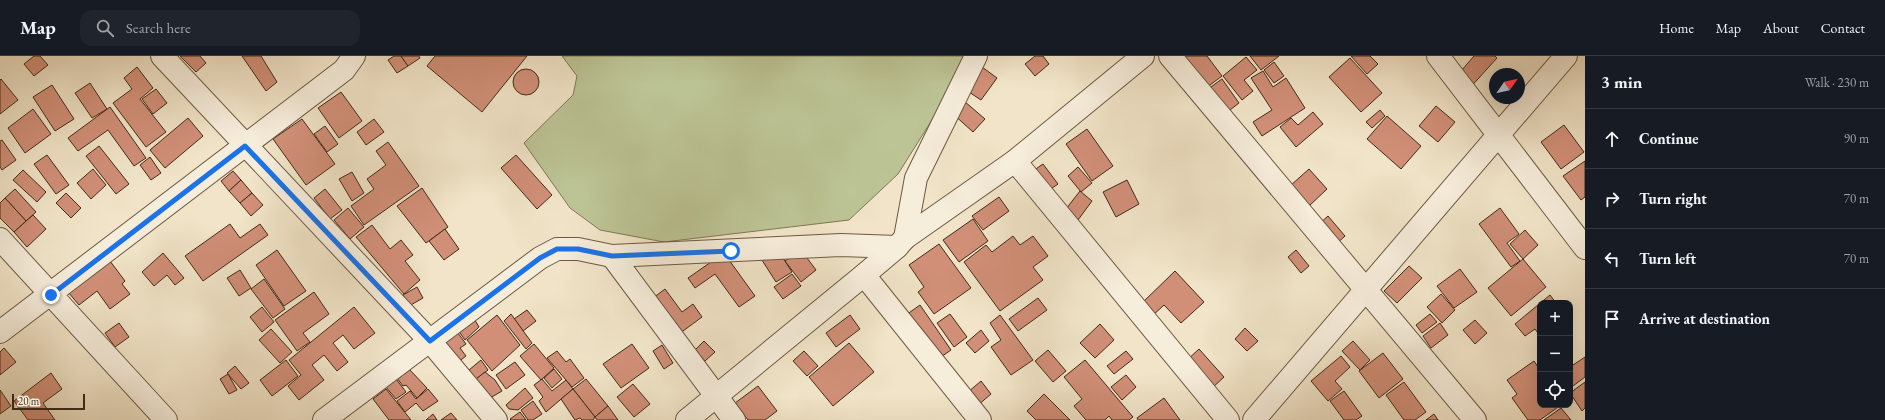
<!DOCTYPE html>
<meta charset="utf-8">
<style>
:root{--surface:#171b24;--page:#20242c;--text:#f1f3f6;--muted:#9ea1a6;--line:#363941}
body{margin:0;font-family:"EB Garamond",serif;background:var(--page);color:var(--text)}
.controls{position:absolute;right:12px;bottom:12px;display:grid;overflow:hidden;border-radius:8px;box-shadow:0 4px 16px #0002}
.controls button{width:36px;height:36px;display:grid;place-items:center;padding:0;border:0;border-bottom:1px solid var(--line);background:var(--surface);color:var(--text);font:20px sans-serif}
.compass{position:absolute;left:1489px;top:12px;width:36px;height:36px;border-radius:50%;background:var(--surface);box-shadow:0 4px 16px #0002;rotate:56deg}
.scale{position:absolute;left:12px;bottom:10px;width:73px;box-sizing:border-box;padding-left:4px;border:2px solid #422c15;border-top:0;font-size:11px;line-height:14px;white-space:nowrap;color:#422c15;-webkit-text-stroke:3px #f6eddb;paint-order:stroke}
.stop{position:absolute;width:12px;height:12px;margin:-9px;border:3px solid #1a73e8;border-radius:50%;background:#fff}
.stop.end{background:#1a73e8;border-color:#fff;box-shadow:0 1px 4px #0008}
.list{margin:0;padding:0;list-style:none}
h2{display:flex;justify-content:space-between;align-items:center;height:52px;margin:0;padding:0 16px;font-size:17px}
h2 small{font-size:13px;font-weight:400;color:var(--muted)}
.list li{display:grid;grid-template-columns:26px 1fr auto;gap:12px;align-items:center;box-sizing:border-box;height:60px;padding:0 16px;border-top:1px solid var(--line)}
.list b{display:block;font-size:15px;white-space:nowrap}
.list em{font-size:13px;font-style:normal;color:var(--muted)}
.icon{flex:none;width:22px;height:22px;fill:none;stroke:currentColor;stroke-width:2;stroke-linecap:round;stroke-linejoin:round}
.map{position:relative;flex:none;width:1585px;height:364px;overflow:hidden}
header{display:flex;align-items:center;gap:24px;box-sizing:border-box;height:56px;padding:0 20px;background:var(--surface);border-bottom:1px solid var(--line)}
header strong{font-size:19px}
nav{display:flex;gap:22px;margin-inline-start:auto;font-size:14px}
.search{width:280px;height:36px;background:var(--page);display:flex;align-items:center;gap:10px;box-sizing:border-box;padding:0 14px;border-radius:12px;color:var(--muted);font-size:15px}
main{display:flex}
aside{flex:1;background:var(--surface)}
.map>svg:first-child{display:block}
.green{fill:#bcc495;stroke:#7f7855}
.building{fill:#d18f78;stroke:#422c15}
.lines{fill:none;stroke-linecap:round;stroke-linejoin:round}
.minor-casing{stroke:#6e5a42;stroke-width:24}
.minor{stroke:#f6eddb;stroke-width:22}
.route{stroke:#1a73e8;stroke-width:5}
</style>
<header>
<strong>Map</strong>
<div class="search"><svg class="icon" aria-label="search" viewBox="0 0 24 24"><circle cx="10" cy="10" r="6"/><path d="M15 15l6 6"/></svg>Search here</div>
<nav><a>Home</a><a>Map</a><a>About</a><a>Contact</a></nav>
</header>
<main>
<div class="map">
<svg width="1585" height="364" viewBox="0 0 1585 364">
<rect width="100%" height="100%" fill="#f1e4c8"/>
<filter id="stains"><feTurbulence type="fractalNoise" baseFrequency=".005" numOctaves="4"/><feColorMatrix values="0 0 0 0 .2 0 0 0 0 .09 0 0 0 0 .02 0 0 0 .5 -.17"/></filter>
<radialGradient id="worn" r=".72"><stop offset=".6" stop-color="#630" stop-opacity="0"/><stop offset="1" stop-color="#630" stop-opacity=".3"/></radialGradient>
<polygon class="green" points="562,0 965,0 947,40 898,118 849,164 664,186 600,174 570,152 524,87 573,39 577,20"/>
<g class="building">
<polygon points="34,0 40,0 48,9 34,20 24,8"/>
<polygon points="180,0 200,0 206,7 196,16"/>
<polygon points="242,0 261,0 277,26 266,35"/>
<polygon points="394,0 401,0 408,10 397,17 388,4"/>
<polygon points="401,0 419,0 420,2 408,10"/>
<polygon points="435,0 527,0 482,56 427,10"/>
<polygon points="1035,0 1043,0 1049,8 1035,20 1025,8"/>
<polygon points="1182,0 1207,0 1222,20 1206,32"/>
<polygon points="1250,0 1279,0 1261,14"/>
<polygon points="1351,0 1370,0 1378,8 1367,18"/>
<polygon points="1474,0 1495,0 1497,2 1468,34 1455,22"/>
<polygon points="1246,1 1257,14 1244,24 1253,35 1242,44 1223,20"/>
<polygon points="1350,2 1382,37 1361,56 1329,21"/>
<polygon points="1274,6 1284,20 1274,27 1264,14"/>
<polygon points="137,11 153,32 140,43 166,76 146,91 113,47 132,33 124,22"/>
<polygon points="982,11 997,22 981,44 966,34"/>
<circle cx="526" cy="26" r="13"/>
<polygon points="1263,15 1273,31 1286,22 1305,52 1262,80 1253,66 1272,54 1251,22"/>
<polygon points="1,23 18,44 0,58 0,24"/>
<polygon points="1222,23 1239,47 1226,57 1208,33"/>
<polygon points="90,27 107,53 92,62 75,37"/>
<polygon points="52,29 74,63 55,75 33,41"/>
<polygon points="156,33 167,47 153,58 142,43"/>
<polygon points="341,36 362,65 339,82 318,52"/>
<polygon points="964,45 985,63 973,76 952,57"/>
<polygon points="1436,50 1455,66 1438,86 1419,70"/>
<polygon points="110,51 146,102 134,110 108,74 78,95 68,82"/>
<polygon points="33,53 51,78 25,97 8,72"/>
<polygon points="1380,54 1385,60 1372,72 1366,66"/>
<polygon points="1313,56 1323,68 1296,91 1280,71 1291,62 1298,69"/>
<polygon points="1387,60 1421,90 1401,113 1367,83"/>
<polygon points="188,62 203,80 165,112 150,94"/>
<polygon points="302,63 335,108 306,129 273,83"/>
<polygon points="374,63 384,76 366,89 357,76"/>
<polygon points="1564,69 1584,96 1561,113 1541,86"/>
<polygon points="325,70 338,88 327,96 314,78"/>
<polygon points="1087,73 1113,110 1092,125 1066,88"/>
<polygon points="2,84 16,104 2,114 0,111 0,85"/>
<polygon points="388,86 419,130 364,169 351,150 374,133 367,123 386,109 376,95"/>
<polygon points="99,90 129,128 116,138 86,100"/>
<polygon points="47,99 69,129 56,138 34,108"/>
<polygon points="516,99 552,139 537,153 501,112"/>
<polygon points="150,101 161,117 151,124 140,109"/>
<polygon points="1585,105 1585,141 1581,144 1563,120"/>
<polygon points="1043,108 1058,128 1045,137 1030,117"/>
<polygon points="1078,111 1092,127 1081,136 1068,120"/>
<polygon points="93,113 106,129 91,143 77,127"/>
<polygon points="1309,113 1327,133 1308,151 1290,130"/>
<polygon points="23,114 46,136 37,146 13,124"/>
<polygon points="233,115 241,124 229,135 221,125"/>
<polygon points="352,116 364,137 352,145 339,123"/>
<polygon points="241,124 252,137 240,147 229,135"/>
<polygon points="1127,124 1139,148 1116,161 1103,136"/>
<polygon points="422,132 448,171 426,187 397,150"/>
<polygon points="15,133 36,156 26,165 5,142"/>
<polygon points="325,133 342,154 330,163 314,142"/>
<polygon points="1080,135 1092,145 1075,168 1062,158"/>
<polygon points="66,137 81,152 71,162 56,147"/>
<polygon points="252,137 263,149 251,160 240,147"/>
<polygon points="999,141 1009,155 983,174 972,160"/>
<polygon points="5,142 26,165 14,176 0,162 0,147"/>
<polygon points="348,152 364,171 350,183 334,164"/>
<polygon points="1500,152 1519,178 1507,187 1520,205 1511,211 1479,168"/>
<polygon points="33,159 46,173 27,191 14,176"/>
<polygon points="1328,160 1345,180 1335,189 1318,169"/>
<polygon points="973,163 988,185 959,206 943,184"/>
<polygon points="230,168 240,182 260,168 268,179 203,225 185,200"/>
<polygon points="372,169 390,193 401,184 413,199 405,205 420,224 404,238 356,181"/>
<polygon points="445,173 459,193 444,204 429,185"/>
<polygon points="1525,174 1538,189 1523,203 1510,188"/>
<polygon points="1013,180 1020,189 1033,180 1048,200 1033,211 1043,224 1000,255 964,206 986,189 992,196"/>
<polygon points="939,188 971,232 934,258 918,236 924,231 909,209"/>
<polygon points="776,191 792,216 776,226 760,201"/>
<polygon points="277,194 306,235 284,250 256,209"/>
<polygon points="801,194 816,214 801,226 785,205"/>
<polygon points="1296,194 1309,210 1301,217 1288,201"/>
<polygon points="163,197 184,222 175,229 167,219 154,230 142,216"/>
<polygon points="724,197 755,240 739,251 715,218 695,232 688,222"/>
<polygon points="1523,203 1546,231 1511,260 1488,232"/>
<polygon points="110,205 125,225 122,228 130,238 110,253 97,235 79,249 68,236"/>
<polygon points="1409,210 1422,222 1397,247 1384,235"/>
<polygon points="1460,213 1477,236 1454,252 1437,230"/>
<polygon points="240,214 251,232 239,240 227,222"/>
<polygon points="1175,215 1204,246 1181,267 1164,249 1151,261 1140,249"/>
<polygon points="792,218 801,230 783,243 774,231"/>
<polygon points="264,223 285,253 273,262 251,233"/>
<polygon points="417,231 423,242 409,250 403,239"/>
<polygon points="665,233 682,256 693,248 702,261 679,278 653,242"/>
<polygon points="314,236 329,258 303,277 310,286 297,295 275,264"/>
<polygon points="1441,238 1455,254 1442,267 1427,251"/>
<polygon points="1550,239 1556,247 1540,247 1540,280 1535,273 1525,280 1515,268"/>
<polygon points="1038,242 1047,254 1018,275 1009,263"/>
<polygon points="920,249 951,294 938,303 906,259"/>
<polygon points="262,251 274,266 262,276 250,261"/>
<polygon points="354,251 375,277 354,293 343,279 333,287 348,306 337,315 324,299 312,309 324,324 299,344 288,330 301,319 289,304"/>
<polygon points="527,254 536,265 523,275 514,263"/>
<polygon points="511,258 532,287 526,293 504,265"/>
<polygon points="950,258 967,281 954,291 937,267"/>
<polygon points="1430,258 1437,266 1422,277 1416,269"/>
<polygon points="497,259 520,289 492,315 467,284"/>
<polygon points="850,259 860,273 836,291 826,277"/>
<polygon points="1000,259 1033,304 1011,319 991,291 1001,284 990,267"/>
<polygon points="473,261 479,271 465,284 458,274"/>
<polygon points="1475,264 1487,277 1475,288 1463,274"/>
<polygon points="119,267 129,281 115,291 105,277"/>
<polygon points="1440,267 1448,279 1431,292 1423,280"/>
<polygon points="1100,268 1114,284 1095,302 1080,287"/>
<polygon points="1245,272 1258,285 1247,295 1235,283"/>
<polygon points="271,273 292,296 280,307 259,284"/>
<polygon points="455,273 466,288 460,292 466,300 453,310 441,284"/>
<polygon points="981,274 989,285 975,297 966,287"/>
<polygon points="704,285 715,296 705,305 695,294"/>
<polygon points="1353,285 1370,304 1360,314 1342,295"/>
<polygon points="849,287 874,316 833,350 809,321"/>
<polygon points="534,288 554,312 541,324 520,300"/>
<polygon points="632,288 649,312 621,332 603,308"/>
<polygon points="662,289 673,307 664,313 653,295"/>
<polygon points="4,292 16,306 0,319 0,296"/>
<polygon points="1199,293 1224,321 1211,333 1186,305"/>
<polygon points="1048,294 1066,315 1053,326 1035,305"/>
<polygon points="557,295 566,306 570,303 584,322 572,331 547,302"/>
<polygon points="804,295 818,310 807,320 793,305"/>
<polygon points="1126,295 1133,303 1114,318 1107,310"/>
<polygon points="1383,297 1403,323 1379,342 1359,315"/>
<polygon points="1341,300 1350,311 1335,325 1342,333 1328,345 1311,325"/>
<polygon points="1585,301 1585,321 1573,330 1570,326 1570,311"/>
<polygon points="286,304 298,320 272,340 260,324"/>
<polygon points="481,304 488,314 476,323 469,314"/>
<polygon points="1085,304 1133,361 1129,364 1112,364 1109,360 1105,364 1086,364 1074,350 1082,343 1064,321"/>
<polygon points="1534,305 1540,314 1540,349 1561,349 1540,364 1528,364 1512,342 1517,338 1507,324"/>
<polygon points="515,306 525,319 506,333 496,319"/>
<polygon points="235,310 249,327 241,333 227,317"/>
<polygon points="409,313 427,332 417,342 406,329 403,330 397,322"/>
<polygon points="554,313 562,323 552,332 544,322"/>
<polygon points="485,316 495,324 502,335 490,342 476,323"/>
<polygon points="51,317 62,333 43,347 55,364 28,364 14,345"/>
<polygon points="228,318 237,334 229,338 220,323"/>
<polygon points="1126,319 1136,331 1122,344 1111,331"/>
<polygon points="396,323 406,336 396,343 385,330"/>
<polygon points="542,323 552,335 566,324 573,333 546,356 539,345 543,341 534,329"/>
<polygon points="586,323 608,350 595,361 573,333"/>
<polygon points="981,325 991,338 977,350 967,337"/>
<polygon points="1404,326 1426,356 1415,364 1404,364 1386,339"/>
<polygon points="1585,326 1585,352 1582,355 1570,337"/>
<polygon points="633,328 650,348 634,361 617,341"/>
<polygon points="758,330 777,355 765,364 748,364 735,347"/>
<polygon points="525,332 533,342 518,354 509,353 506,349"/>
<polygon points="386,333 411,364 389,364 373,343"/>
<polygon points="428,333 438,345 423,355 416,347 405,356 397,345 410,335 416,343"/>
<polygon points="573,333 595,361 593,364 582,364 580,362 575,364 561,343"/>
<polygon points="0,334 11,350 0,358"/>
<polygon points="1344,335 1362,360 1356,364 1344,364 1330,345"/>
<polygon points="1044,338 1070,364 1036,364 1027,355"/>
<polygon points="1164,342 1180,364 1138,364 1137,362"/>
<polygon points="533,345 542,358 533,364 528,364 521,354"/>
<polygon points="608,350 618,364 597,364 595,361"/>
<polygon points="1561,352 1571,364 1544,364"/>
<polygon points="520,356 526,364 511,364 510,363"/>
<polygon points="451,357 457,364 441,364"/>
<polygon points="433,358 437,364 426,364"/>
<polygon points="1434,358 1438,364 1426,364"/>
</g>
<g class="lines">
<g class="minor-casing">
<g id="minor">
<polyline points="162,0 430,285 496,364"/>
<polyline points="1170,0 1475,364"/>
<polyline points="1438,0 1585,192"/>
<polyline points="1015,105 1228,364"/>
<polyline points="905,182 916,122 976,0"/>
<polyline points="0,183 166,364"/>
<polyline points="612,200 734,364"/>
<polyline points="864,219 980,364"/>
<polyline points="0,276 344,14 354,0"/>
<polyline points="324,364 540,202 557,193 578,193 612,200 841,189 897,191"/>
<polyline points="687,364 864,219 897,191 905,182 1015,105 1143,0"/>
<polyline points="1254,364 1566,0"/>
</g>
</g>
<use href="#minor" class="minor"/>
</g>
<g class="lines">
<polyline class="route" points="51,239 245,90 430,285 540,202 557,193 578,193 612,200 731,195"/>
</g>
<rect width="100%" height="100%" filter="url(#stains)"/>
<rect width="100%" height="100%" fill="url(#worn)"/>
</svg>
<div class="controls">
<button>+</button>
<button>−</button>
<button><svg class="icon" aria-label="locate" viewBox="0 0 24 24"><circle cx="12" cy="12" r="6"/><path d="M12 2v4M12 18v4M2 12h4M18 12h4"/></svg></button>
</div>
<svg class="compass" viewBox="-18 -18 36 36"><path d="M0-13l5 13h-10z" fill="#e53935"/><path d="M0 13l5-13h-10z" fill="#9ea1a6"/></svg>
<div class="scale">20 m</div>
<div class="stop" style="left:731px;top:195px"></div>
<div class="stop end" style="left:51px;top:239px"></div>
</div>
<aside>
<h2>3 min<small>Walk · 230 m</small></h2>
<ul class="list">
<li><svg class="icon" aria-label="ahead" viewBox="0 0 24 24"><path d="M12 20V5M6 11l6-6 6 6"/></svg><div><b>Continue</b></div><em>90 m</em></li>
<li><svg class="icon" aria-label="right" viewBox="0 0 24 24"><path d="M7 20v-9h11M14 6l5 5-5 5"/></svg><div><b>Turn right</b></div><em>70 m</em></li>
<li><svg class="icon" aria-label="left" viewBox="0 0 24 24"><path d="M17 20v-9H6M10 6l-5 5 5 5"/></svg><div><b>Turn left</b></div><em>70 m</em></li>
<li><svg class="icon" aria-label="arrive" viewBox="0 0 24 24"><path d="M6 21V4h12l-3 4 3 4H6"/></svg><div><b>Arrive at destination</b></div></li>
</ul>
</aside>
</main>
